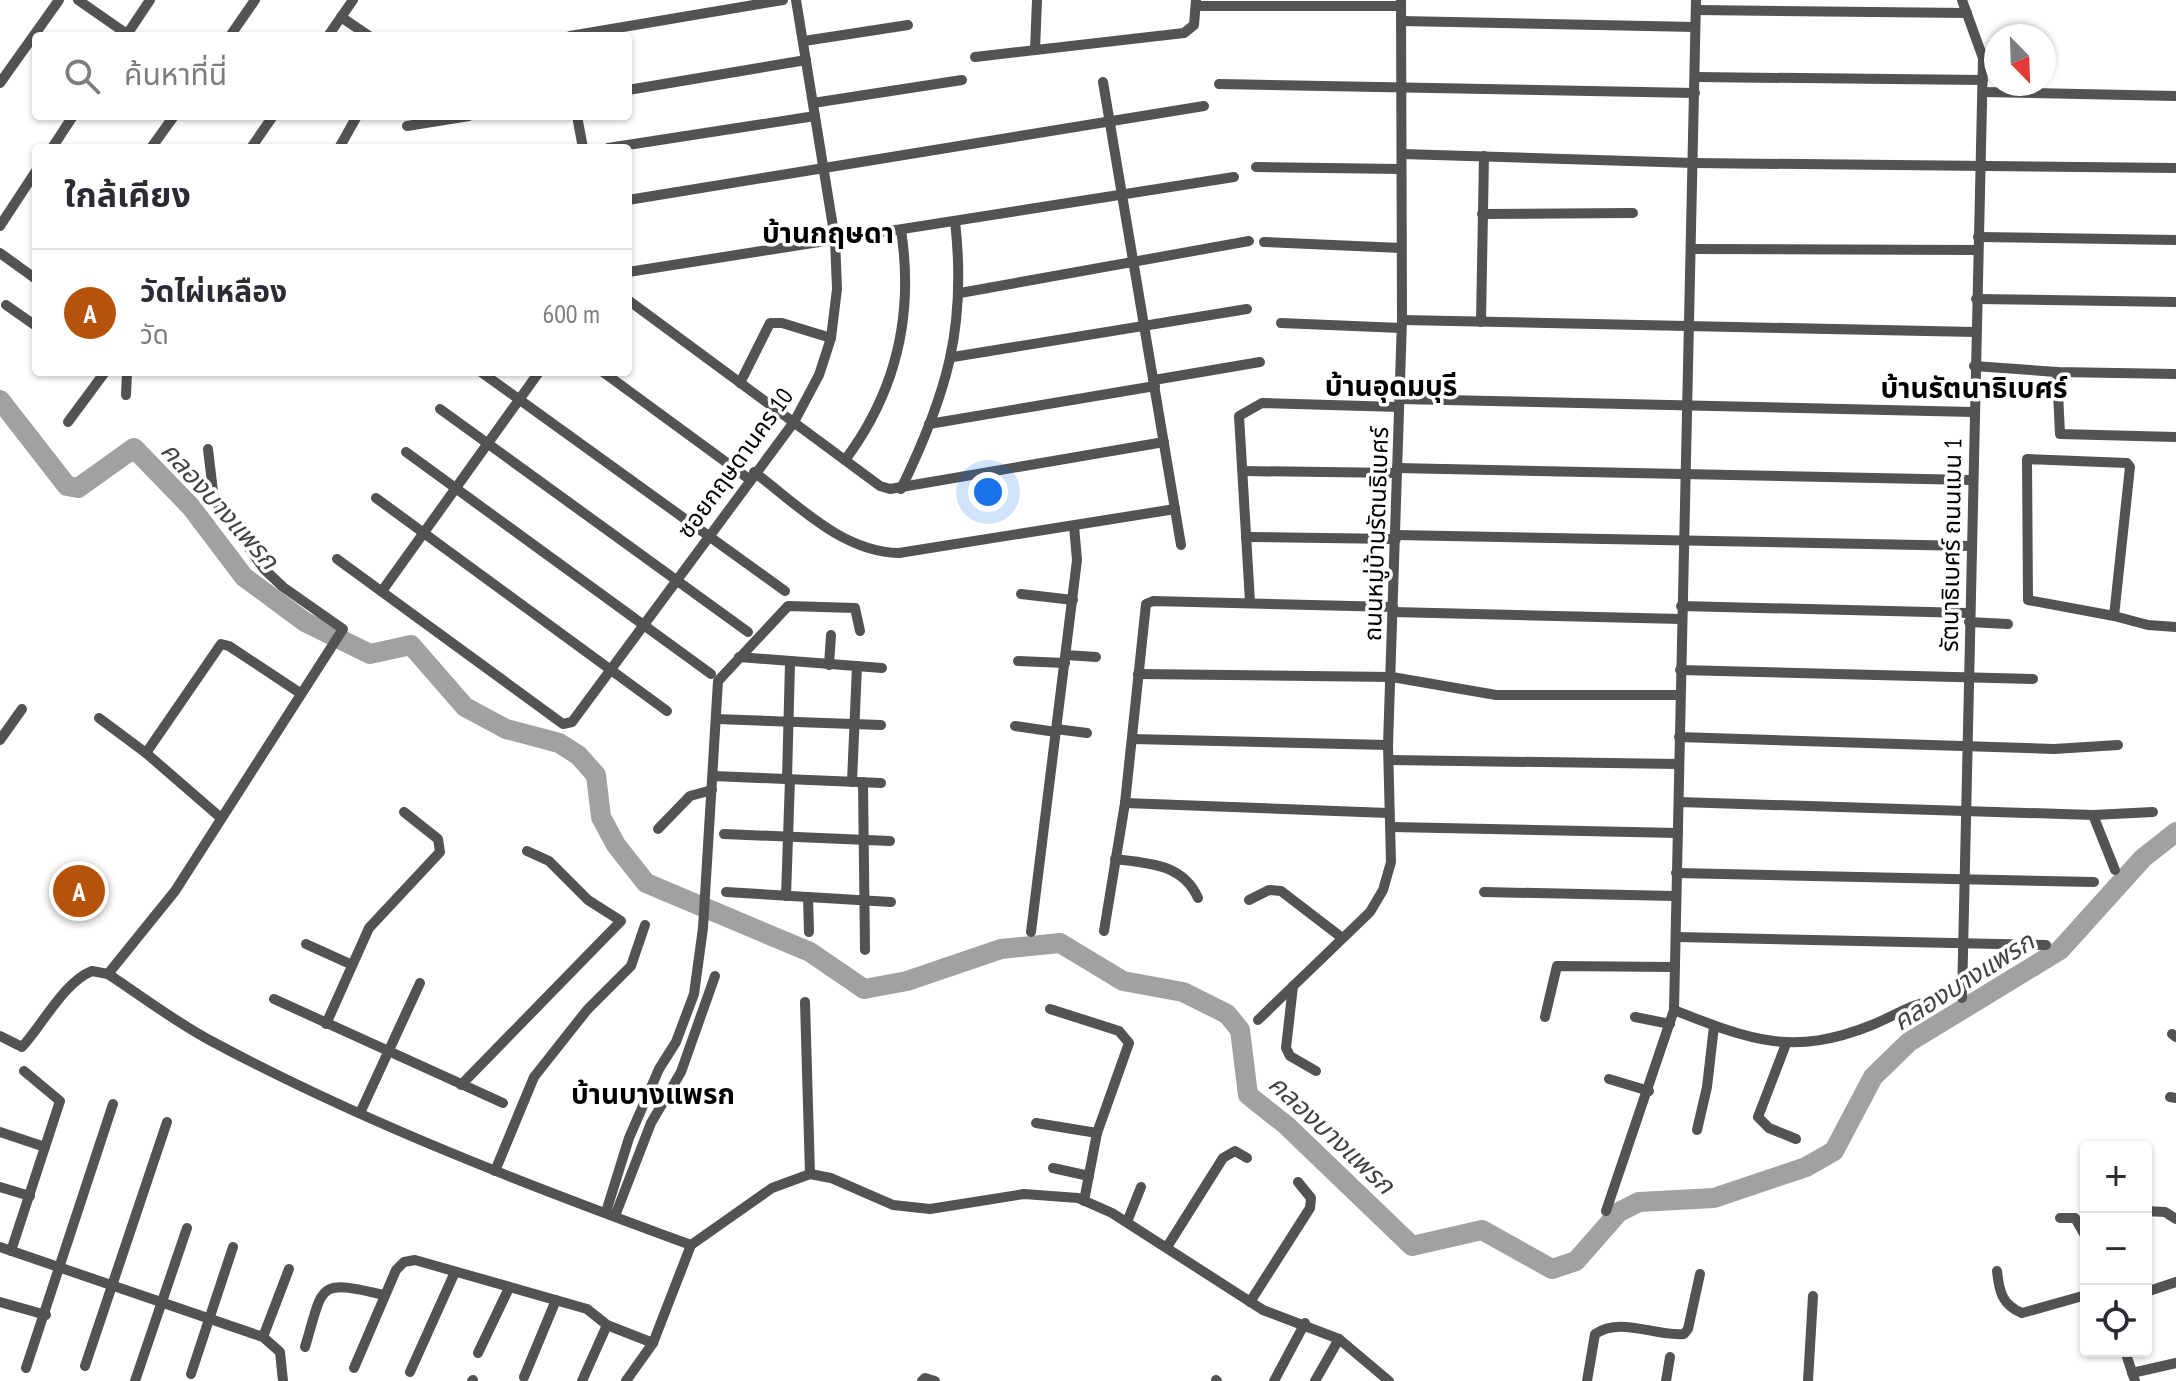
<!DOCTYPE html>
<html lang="th">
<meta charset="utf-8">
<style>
:root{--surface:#fff;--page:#f7f7f7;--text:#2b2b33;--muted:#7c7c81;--line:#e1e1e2;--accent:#b45309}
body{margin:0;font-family:"PT Sans Narrow","Noto Sans Thai",sans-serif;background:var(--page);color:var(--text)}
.controls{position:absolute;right:24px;bottom:24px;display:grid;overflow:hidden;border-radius:8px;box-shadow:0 2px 6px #0004}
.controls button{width:72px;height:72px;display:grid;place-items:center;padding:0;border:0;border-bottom:2px solid var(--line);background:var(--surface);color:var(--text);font:40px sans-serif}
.compass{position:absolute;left:1984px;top:24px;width:72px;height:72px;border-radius:50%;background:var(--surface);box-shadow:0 2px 6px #0004;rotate:157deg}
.you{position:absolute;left:988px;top:492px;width:28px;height:28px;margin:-20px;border:6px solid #fff;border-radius:50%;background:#1a73e8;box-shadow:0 0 0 12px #1a73e833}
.badge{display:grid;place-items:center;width:52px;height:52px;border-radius:50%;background:var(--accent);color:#fff;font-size:26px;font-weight:700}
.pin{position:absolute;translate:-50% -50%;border:4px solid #fff;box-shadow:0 2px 8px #0006}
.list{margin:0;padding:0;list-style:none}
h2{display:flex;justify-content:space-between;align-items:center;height:104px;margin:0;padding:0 32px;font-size:34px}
h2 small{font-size:26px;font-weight:400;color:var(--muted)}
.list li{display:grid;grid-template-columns:52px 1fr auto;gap:24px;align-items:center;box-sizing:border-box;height:128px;padding:0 32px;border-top:2px solid var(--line)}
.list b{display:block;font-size:30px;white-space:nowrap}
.list p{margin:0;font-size:26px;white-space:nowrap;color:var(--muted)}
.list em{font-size:26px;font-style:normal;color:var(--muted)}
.icon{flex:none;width:44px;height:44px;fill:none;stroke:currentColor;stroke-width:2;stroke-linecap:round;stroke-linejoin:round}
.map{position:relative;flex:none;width:2176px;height:1381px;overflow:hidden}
.search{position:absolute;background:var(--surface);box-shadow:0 2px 6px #0004;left:32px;top:32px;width:600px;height:88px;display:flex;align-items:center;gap:20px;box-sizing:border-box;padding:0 28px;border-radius:8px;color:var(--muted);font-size:30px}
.panel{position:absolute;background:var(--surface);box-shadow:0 2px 6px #0004;left:32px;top:144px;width:600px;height:232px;border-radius:8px}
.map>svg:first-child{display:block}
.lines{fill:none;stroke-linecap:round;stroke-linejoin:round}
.river{stroke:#a1a1a1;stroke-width:20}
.street{stroke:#535353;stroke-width:10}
.labels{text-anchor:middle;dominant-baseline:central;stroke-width:7;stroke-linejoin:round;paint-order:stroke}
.street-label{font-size:24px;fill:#000;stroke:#fff}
.water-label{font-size:26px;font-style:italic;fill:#424242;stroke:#fff}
.quarter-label{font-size:28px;font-weight:bold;fill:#000;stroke:#fff}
</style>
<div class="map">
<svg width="2176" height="1381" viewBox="0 0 2176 1381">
<rect width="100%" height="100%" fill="#fff"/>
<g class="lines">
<polyline class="river" points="0,400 67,486 78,488 134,448 191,507 244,577 305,622 370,654 411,645 465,707 506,729 559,743 578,755 596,775 601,817 616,845 646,883 810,952 864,989 907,981 1001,949 1060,943 1123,981 1183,992 1227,1014 1240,1030 1248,1095 1286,1125 1412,1246 1482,1230 1552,1269 1576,1261 1619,1212 1639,1202 1714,1198 1806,1167 1834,1151 1873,1077 1909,1042 2060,950 2143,858 2176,832"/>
<g class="street">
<polyline points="78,0 127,34"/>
<path d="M1696,0l-22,1010c76,30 118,47 198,15 24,-10 43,-24 70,-25"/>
<polyline points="1962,0 1983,58 1962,998"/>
<polyline points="1196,6 1401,6"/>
<polyline points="1697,10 1967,13"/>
<polyline points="341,17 369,36"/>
<polyline points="1401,21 1695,27"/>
<polyline points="126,36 150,0"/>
<polyline points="230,36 255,0"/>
<polyline points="328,36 353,0"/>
<polyline points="570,36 783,0"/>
<polyline points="804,41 908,25"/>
<polyline points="1035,50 1037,0"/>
<polyline points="975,57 1184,33 1194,25 1196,0"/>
<polyline points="1696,77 1983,80"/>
<polyline points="1103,82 1181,545"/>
<polyline points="0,83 59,0"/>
<polyline points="1219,84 1695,93"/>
<polyline points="628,90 806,60"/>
<polyline points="1983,92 2176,96"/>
<polyline points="813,103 962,80"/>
<polyline points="577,116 583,148"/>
<polyline points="407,126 469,116"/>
<polyline points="52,148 73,116"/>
<polyline points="151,148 174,116"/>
<polyline points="251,148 273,116"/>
<polyline points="339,148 357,116"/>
<polyline points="608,148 815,116"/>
<polyline points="1402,154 1694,163 2176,168"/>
<polyline points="1256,167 1401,169"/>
<polyline points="628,200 1204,106"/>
<polyline points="1482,214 1633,213"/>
<polyline points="0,226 36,171"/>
<polyline points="1978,237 2176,240"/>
<polyline points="1264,242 1401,248"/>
<polyline points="1692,249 1977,250"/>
<polyline points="0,253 36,279"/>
<polyline points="628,272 1234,177"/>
<polyline points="960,293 1249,241"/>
<polyline points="1976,299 2176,302"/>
<polyline points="628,300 880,486 890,489 1164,442"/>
<polyline points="6,305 36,326"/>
<polyline points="1402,320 1975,332"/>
<polyline points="1481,322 1484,156"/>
<polyline points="1281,323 1401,328"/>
<polyline points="953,357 1247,309"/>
<polyline points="1974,366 2057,372 2176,374"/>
<polyline points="481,372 785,591"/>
<polyline points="603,372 749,479"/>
<polyline points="2057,372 2060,434 2176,437"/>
<polyline points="1154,380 1260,362"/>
<polyline points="740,383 770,323 782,323 831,338"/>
<polyline points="126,395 127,372"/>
<polyline points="1400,399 1973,412"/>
<polyline points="440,409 748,632"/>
<polyline points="68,422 105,372"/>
<polyline points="929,424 1155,386"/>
<polyline points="406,452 711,674"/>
<path d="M845,460c51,-68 69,-146 56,-230"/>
<polyline points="1397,468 1972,480"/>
<polyline points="1243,471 1397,473"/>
<path d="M754,472c44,33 88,80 145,81l276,-44"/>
<path d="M901,489c46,-95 66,-162 54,-268"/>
<polyline points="376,498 667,711"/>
<polyline points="1396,535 1971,546"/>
<polyline points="1246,537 1396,539"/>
<polyline points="337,559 563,724 572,722 794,422 819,375 831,338 837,289 835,239 796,0"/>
<polyline points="382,591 539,372"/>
<polyline points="1021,594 1073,600"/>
<polyline points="1250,602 1239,416 1262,403 1399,407"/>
<polyline points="1681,606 1969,613"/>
<polyline points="1393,612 1681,619"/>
<polyline points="2114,616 2028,600 2027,459 2127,463 2130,467 2114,616 2148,625 2176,627"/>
<polyline points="1969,622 2008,624"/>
<polyline points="1066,655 1096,657"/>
<polyline points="739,657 882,668"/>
<polyline points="1018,661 1065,663"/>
<polyline points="829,665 831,635"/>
<polyline points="1680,670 2033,679"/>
<polyline points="1138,674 1392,677 1496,695 1679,695"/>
<polyline points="99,718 146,753 221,818"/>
<polyline points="716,719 881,725"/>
<polyline points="1015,726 1056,732"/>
<polyline points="1056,729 1087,733"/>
<polyline points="1679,737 2054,749 2118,745"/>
<polyline points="1132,739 1388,745"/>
<polyline points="0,740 22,709"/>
<polyline points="146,753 221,644 229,646 300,693"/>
<polyline points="1390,760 1678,764"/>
<polyline points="713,776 881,783"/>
<polyline points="787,779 790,663"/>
<polyline points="852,782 857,666"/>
<polyline points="863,782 865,950"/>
<polyline points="1679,802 2093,815 2115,870"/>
<polyline points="1125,803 1388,813"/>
<polyline points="2093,815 2153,812"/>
<polyline points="1392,827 1678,833"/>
<polyline points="658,829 690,796 712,790"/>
<polyline points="724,834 890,841"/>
<path d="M1115,859c34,4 68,5 83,39"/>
<polyline points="1676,873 2094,882"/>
<polyline points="726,892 891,902"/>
<polyline points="1484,892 1675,896"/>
<polyline points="786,896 790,779"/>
<polyline points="808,897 809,932"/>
<polyline points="1249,900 1269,890 1281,891 1341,937"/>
<polyline points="1104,931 1125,803 1146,604 1153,601 1393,607"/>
<polyline points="1031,932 1077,560 1074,526"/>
<polyline points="1677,937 2046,945"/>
<polyline points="306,944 350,964"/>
<polyline points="108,974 175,891 343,629 283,587 264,569 214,500 208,449"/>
<polyline points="1293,986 1286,1048 1290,1056 1316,1071"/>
<polyline points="274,999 503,1103"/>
<polyline points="805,1002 810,1174"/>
<polyline points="1050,1009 1119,1031 1129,1043 1097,1133 1084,1201"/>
<polyline points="1545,1017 1557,966 1674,967"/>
<polyline points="1635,1017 1670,1024"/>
<polyline points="1258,1020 1370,912 1383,890 1391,862 1388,745 1402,320 1401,0"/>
<polyline points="326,1024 369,928 440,852 438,839 404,812"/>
<polyline points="2172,1034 2176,1037"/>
<path d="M0,1036l22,11c21,-23 42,-65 70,-76l16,3c35,23 70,50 107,69 152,81 315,143 476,202"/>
<polyline points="1786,1044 1758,1117 1769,1128 1796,1139"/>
<polyline points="1609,1079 1649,1091"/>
<polyline points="461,1085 621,921 588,900 549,861 527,851"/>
<polyline points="2170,1097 2176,1098"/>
<polyline points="360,1113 420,983"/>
<polyline points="1036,1123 1097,1133"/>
<polyline points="1697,1130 1707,1087 1714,1026"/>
<polyline points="0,1132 45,1147"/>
<polyline points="1053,1168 1089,1176"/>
<polyline points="495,1171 534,1077 587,1010 631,966 645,925"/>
<polyline points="0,1187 30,1196"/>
<polyline points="1606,1211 1674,1010"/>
<polyline points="2146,1211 2165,1212 2176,1219"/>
<polyline points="606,1212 629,1138 659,1069 676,1042 694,994 703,928 718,681 788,606 855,608 860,631"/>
<polyline points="615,1216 651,1123 681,1072 715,976"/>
<polyline points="2060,1218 2075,1218 2086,1237"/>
<polyline points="1127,1222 1141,1187"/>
<polyline points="0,1247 263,1337 280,1352 283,1381"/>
<polyline points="1167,1247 1223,1158 1235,1151 1247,1158"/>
<polyline points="11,1251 60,1101 24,1071"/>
<path d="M1997,1271c2,20 5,34 25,42l64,-18"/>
<polyline points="2146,1292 2176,1282"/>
<polyline points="0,1302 46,1315"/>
<polyline points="1250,1302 1310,1208 1311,1198 1298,1182"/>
<polyline points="263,1337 289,1269"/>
<path d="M305,1347c19,-63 11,-68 79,-52"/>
<polyline points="2125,1351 2135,1381"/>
<polyline points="478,1353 509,1288"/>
<polyline points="85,1366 167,1122"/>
<polyline points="26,1368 113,1104"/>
<polyline points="354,1368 396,1270 404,1262 415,1260 587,1309 607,1325 653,1343"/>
<polyline points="410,1372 455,1272"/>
<polyline points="2132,1373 2176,1363"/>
<polyline points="191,1374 233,1247"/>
<polyline points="524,1377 556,1300"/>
<polyline points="1216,1380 1217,1381"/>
<polyline points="135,1381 187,1228"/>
<polyline points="472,1381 473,1380"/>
<polyline points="582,1381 607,1325"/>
<polyline points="626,1381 653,1343 691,1245 772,1188 810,1174 831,1178 893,1205 930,1209 1024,1194 1078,1198 1112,1213 1263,1310 1339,1339 1389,1381"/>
<polyline points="922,1381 925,1378 935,1381"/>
<polyline points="1274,1381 1305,1323"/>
<polyline points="1315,1381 1339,1339"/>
<path d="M1587,1381l8,-47c26,-18 60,3 89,0l4,-5 12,-55"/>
<polyline points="1666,1381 1670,1357"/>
<polyline points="1808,1381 1813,1296"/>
</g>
</g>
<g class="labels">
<g class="street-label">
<text transform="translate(735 463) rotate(-54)">ซอยกฤษดานคร 10</text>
<text transform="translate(1376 534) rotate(-88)">ถนนหมู่บ้านรัตนธิเบศร์</text>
<text transform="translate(1951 545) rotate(-89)">รัตนาธิเบศร์ ถนนเมน 1</text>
</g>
<g class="water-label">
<text transform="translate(220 505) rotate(48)">คลองบางแพรก</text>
<text transform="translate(1963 981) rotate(-32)">คลองบางแพรก</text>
<text transform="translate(1332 1134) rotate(43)">คลองบางแพรก</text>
</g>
<g class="quarter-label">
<text x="828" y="232">บ้านกฤษดา</text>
<text x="1391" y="385">บ้านอุดมบุรี</text>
<text x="1974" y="387">บ้านรัตนาธิเบศร์</text>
<text x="653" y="1093">บ้านบางแพรก</text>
</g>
</g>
</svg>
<div class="controls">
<button>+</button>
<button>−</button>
<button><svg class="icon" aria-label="locate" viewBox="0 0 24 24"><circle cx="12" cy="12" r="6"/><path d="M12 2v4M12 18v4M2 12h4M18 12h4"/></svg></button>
</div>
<svg class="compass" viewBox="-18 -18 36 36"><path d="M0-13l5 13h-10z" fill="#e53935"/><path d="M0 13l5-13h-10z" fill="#7c7c81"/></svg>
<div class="you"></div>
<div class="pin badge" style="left:79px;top:891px">A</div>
<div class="search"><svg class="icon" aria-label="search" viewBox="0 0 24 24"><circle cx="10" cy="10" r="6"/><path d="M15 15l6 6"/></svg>ค้นหาที่นี่</div>
<section class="panel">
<h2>ใกล้เคียง<small></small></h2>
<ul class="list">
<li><span class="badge">A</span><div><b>วัดไผ่เหลือง</b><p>วัด</p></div><em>600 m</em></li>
</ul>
</section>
</div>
